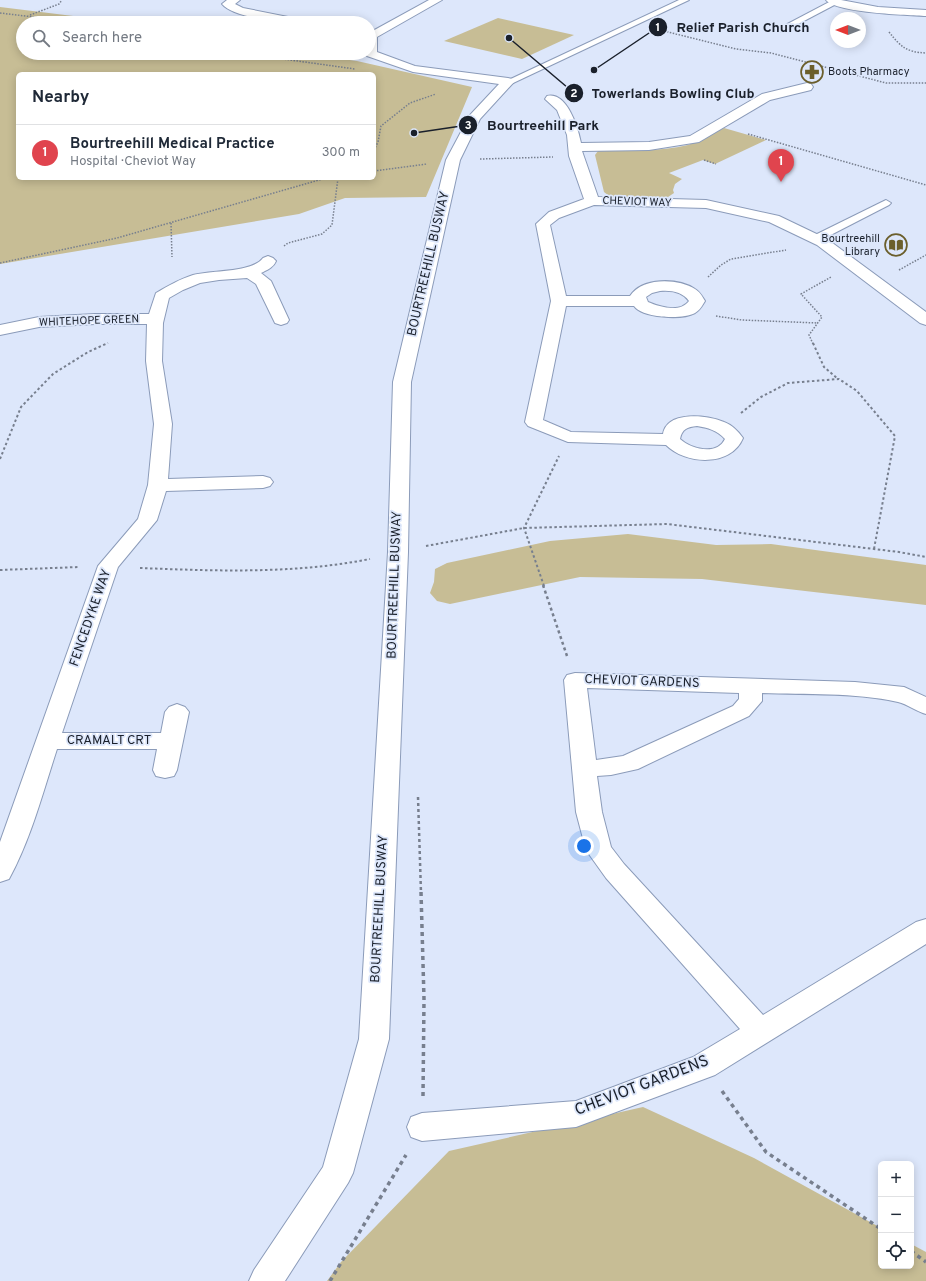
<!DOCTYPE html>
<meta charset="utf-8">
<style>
:root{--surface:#fff;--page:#f2f2f3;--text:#1f2937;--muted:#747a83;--line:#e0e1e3;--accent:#7c3aed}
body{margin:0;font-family:Overpass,sans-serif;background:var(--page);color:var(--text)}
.controls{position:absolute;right:12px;bottom:12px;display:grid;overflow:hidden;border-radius:6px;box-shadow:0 2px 10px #0003}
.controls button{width:36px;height:36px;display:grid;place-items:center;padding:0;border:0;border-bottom:1px solid var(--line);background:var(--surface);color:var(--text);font:20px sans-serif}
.compass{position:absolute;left:830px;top:12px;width:36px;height:36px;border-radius:50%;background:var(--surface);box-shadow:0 2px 10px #0003;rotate:270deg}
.you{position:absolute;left:584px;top:846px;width:14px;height:14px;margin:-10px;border:3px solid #fff;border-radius:50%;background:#1a73e8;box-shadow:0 0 0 6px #1a73e833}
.badge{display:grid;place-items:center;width:26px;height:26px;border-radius:50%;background:var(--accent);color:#fff;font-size:13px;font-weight:700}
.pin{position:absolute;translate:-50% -33px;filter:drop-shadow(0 1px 2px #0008)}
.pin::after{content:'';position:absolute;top:21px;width:14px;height:12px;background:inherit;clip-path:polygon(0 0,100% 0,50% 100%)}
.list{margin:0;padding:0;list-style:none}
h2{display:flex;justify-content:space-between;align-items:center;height:52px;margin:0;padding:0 16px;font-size:17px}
h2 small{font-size:13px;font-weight:400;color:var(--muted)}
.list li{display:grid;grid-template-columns:26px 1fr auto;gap:12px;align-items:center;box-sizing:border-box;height:56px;padding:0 16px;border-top:1px solid var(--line)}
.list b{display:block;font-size:15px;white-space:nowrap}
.list p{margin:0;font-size:13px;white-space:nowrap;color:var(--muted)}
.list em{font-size:13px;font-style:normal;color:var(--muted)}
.icon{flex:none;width:22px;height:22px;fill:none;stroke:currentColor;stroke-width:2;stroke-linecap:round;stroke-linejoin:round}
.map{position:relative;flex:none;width:926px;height:1281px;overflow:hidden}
.search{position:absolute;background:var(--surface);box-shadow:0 2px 10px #0003;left:16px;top:16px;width:360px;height:44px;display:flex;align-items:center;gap:10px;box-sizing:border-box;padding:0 14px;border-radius:22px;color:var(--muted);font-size:15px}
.panel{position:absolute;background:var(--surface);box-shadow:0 2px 10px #0003;left:16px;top:72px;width:360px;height:108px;border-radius:6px}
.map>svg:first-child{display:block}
.green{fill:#c7bd95;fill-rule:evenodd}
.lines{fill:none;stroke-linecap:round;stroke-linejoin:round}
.service-casing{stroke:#8b9bb9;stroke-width:2}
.minor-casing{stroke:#8b9bb9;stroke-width:2}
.path-far3{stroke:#777f8e;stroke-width:1.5;stroke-dasharray:1.5 1.5;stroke-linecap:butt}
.path-far2{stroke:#777f8e;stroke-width:2;stroke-dasharray:2.5 2.5;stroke-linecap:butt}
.path-far1{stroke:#777f8e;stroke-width:2.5;stroke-dasharray:3 3;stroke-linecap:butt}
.path{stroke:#777f8e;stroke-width:3.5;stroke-dasharray:4 4;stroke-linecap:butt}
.service{fill:#fff;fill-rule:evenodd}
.minor{fill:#fff;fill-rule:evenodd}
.labels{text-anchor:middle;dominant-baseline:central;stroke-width:3.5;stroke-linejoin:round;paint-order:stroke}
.far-poi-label{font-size:11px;fill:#1a202b;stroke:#dde7fb;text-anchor:start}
.far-street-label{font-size:11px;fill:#1a202b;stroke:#dde7fb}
.street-label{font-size:13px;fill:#1a202b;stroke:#dde7fb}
.near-street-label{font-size:16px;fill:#1a202b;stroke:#dde7fb}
.leader{fill:none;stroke:#1a202b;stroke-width:1.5}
.callout-dot{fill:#1a202b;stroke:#dde7fb;stroke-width:1.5}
.mark-label{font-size:12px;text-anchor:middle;font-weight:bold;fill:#fff}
.callout-label{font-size:14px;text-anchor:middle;font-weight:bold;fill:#1a202b;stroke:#dde7fb;stroke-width:3.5;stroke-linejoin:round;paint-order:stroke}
</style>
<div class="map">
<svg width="926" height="1281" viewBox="0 0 926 1281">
<rect width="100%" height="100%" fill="#dde7fb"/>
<g class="green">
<path d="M0,7l130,16h-107v30h275l59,8 115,26 -46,110 -81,1 -46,16 -299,50zM18,74h356v104h-356z"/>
<polygon points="498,18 574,35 522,59 444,41"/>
<path d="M724,128l42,12 -51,24 -12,-4 -34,13 13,6 -7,5 -2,6 1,3 -6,4c-13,2 -55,5 -64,-5l-9,-37 3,-4c30,-1 61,1 90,-6 12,-4 24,-12 36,-17z"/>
<polygon points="628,534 716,545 771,544 926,565 926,605 702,579 580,577 450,604 437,601 430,593 434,582 435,569 447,563 550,541"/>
<polygon points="643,1107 754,1158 881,1228 881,1266 911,1266 911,1244 926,1252 926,1281 327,1281 341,1262 449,1151"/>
</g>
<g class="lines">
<g class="service-casing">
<g id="service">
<polygon points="679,0 689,0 511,84 505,84 504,82"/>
<polygon points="833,0 837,0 840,2 783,32 777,32 776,30"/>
<polygon points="886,200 891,203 889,205 819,241 811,241 810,239 811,237"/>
</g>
</g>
<g class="minor-casing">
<g id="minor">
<path d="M227,0h13l-5,4 8,4 60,12 5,3c-19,0 -74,-4 -86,-19z"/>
<polygon points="429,0 442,0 377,37 377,52 415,66 508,78 512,79 514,82 480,119 460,160 411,382 408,552 389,1039 353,1173 348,1183 285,1281 249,1281 254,1270 323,1167 359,1039 388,552 393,382 446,160 470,115 499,84 413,72 367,56 365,53 369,53 369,33"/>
<path d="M826,0h15l37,7 48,3v6c-18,-1 -90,-3 -100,-16z"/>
<path d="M807,83l4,1 2,3 -2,3 -41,10 -71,42 -50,8 -67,1 16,46 108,3 73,16 48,23 99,73v13l-6,-2 -103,-78 -48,-23 -63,-14 -112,-3 -35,13 -9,7 16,71h64c12,-19 48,-18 65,-7 5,3 7,7 10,12 -3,5 -5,9 -10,12 -13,7 -53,5 -61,-7h-68l-23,114 28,12 92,2c4,-24 45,-19 61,-12 8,3 14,9 19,16 -12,29 -57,27 -77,7l-98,-3 -40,-16 -3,-4 26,-121 -15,-77 13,-12 35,-13 -15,-43 -2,-21 -10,-25 -12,-11 2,-3c20,-5 31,32 34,47l68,-1 41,-6 72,-42zM660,291c11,-1 23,1 29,10 -9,12 -29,6 -41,1l-2,-5 6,-4zM697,426c11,2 20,4 28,13 -8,17 -34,10 -45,0 2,-10 7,-12 17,-13z"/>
<path d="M268,256l5,2 3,3c-3,7 -9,9 -15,12l10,8 18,39 -2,3 -6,2 -6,-2 -19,-39 -9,-6 -28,2 -19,3 -17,7 -14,8 -6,25 -1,38 10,63 -4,55 95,-3 7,2 3,4 -3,4 -7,2 -97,3 -9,29 -39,47 -56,166h99l4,-21 4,-5 8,-3 8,3 4,5 -12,58 -3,6 -9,2 -9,-2 -3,-6 4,-21h-100c-14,43 -26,90 -48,130l-9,3v-40l98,-276 40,-47 10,-34 6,-61 -8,-63 1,-37h-52l-56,3 -39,8v-10l39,-8 56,-3h54l7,-21c12,-7 24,-14 37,-18 18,-5 59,-2 70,-17z"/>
<path d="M575,673l280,9 49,5 22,10v17c-10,-3 -19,-10 -28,-12 -44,-10 -92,-7 -136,-9v8l-13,15 -111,53 -27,6 -14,1 5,36 9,35 13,17 139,151 153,-93 10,-3v25l-211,131 -139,52 -154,14 -11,-4 -4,-10 4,-10 11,-4 154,-12 117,-44 47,-28 -134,-151 -20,-28 -10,-38 -12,-132 3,-5zM587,688l152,5v6l-6,7 -110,50 -27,4z"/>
</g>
</g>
<g class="path-far3">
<polyline points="0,13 84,23"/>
<polyline points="30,15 59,4 62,0"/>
<polyline points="664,31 736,49 771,53 886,83 926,83"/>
<path d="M889,32c12,15 17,20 37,21"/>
<polyline points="240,53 355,69"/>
<polyline points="748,134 926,185"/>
<polyline points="374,150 378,142 381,126 410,103 436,94"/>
<polyline points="480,159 553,157"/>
<polyline points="704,160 716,164"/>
<polyline points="374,171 427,164"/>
<polyline points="171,223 172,257"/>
<polyline points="284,246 288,243 322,234 332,225 338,178"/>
<polyline points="0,263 117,238 326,178"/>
<polyline points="899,270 926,255"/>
<polyline points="708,277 721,265 731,259 786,250"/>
<polyline points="716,316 742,320 818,323"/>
<polyline points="813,344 809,335 822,317 801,294 831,277"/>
</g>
<g class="path-far2">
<polyline points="813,343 824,367 838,379"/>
<polyline points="741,413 761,397 788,383 839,379 857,391 895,436 874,549"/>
<polyline points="0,459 21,407 53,374 88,352 108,343"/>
<polyline points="426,546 524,528 667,524 899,552 926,557"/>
<path d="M140,568c77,3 154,6 230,-9"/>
<polyline points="0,570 79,567"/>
<polyline points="544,586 524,528 559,456"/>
</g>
<g class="path-far1">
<polyline points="543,585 567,656"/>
<polyline points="418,797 421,893"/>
</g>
<g class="path">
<polyline points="421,892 424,999 423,1096"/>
<polyline points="722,1091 766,1152 881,1229"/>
<polyline points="911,1251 926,1262"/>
<polyline points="330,1281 406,1155"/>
</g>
<use href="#service" class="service"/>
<use href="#minor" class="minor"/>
</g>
<defs>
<g id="pharmacy-ring" transform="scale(1.15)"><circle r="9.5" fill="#dde7fb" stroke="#6b5f2c" stroke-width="1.5"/><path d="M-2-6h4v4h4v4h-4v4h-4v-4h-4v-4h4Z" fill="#6b5f2c"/></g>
<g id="library-ring" transform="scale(1.15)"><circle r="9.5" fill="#dde7fb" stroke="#6b5f2c" stroke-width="1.5"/><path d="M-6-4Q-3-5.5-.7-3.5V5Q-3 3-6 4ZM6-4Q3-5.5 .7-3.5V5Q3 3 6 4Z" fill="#6b5f2c"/></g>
</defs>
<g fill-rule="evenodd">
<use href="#pharmacy-ring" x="812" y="72"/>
<use href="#library-ring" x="896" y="245"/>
</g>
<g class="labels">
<g class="far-poi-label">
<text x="828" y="72">Boots Pharmacy</text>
<text x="880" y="239" text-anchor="end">Bourtreehill<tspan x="880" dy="13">Library</tspan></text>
</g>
<g class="far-street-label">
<text transform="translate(637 202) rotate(2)">CHEVIOT WAY</text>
<text transform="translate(89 321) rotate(-2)">WHITEHOPE GREEN</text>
</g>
<g class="street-label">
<text transform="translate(429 264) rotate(-77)">BOURTREEHILL BUSWAY</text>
<text transform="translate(395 585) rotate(-88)">BOURTREEHILL BUSWAY</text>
<text transform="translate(91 618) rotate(-71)">FENCEDYKE WAY</text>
<text transform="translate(642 682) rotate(2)">CHEVIOT GARDENS</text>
<text x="109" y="741">CRAMALT CRT</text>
<text transform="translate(380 909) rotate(-87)">BOURTREEHILL BUSWAY</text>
</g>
<g class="near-street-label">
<text transform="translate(642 1086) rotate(-21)">CHEVIOT GARDENS</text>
</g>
</g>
<path class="leader" d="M594 70L658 27M509 38L574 93M414 133L468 125"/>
<g class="callout-dot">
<circle cx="594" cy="70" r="4"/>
<circle cx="509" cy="38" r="4"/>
<circle cx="414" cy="133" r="4"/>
<circle cx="658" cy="27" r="10"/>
<circle cx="574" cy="93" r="10"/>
<circle cx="468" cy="125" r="10"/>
</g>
<g class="mark-label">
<text x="658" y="31">1</text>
<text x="574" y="97">2</text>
<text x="468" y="129">3</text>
</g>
<g class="callout-label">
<text x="743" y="32">Relief Parish Church</text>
<text x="673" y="98">Towerlands Bowling Club</text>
<text x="543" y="130">Bourtreehill Park</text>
</g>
</svg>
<div class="controls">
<button>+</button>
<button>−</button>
<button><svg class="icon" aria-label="locate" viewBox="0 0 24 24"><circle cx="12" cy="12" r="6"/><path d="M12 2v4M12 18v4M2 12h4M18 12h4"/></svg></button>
</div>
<svg class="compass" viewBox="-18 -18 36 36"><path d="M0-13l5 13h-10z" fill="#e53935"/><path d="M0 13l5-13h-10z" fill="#747a83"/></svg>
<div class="you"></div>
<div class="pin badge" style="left:781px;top:182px;background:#e0444e">1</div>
<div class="search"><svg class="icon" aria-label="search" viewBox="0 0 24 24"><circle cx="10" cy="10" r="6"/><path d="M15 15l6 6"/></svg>Search here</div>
<section class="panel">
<h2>Nearby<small></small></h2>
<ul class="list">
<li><span class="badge" style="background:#e0444e">1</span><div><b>Bourtreehill Medical Practice</b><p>Hospital · Cheviot Way</p></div><em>300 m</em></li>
</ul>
</section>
</div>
